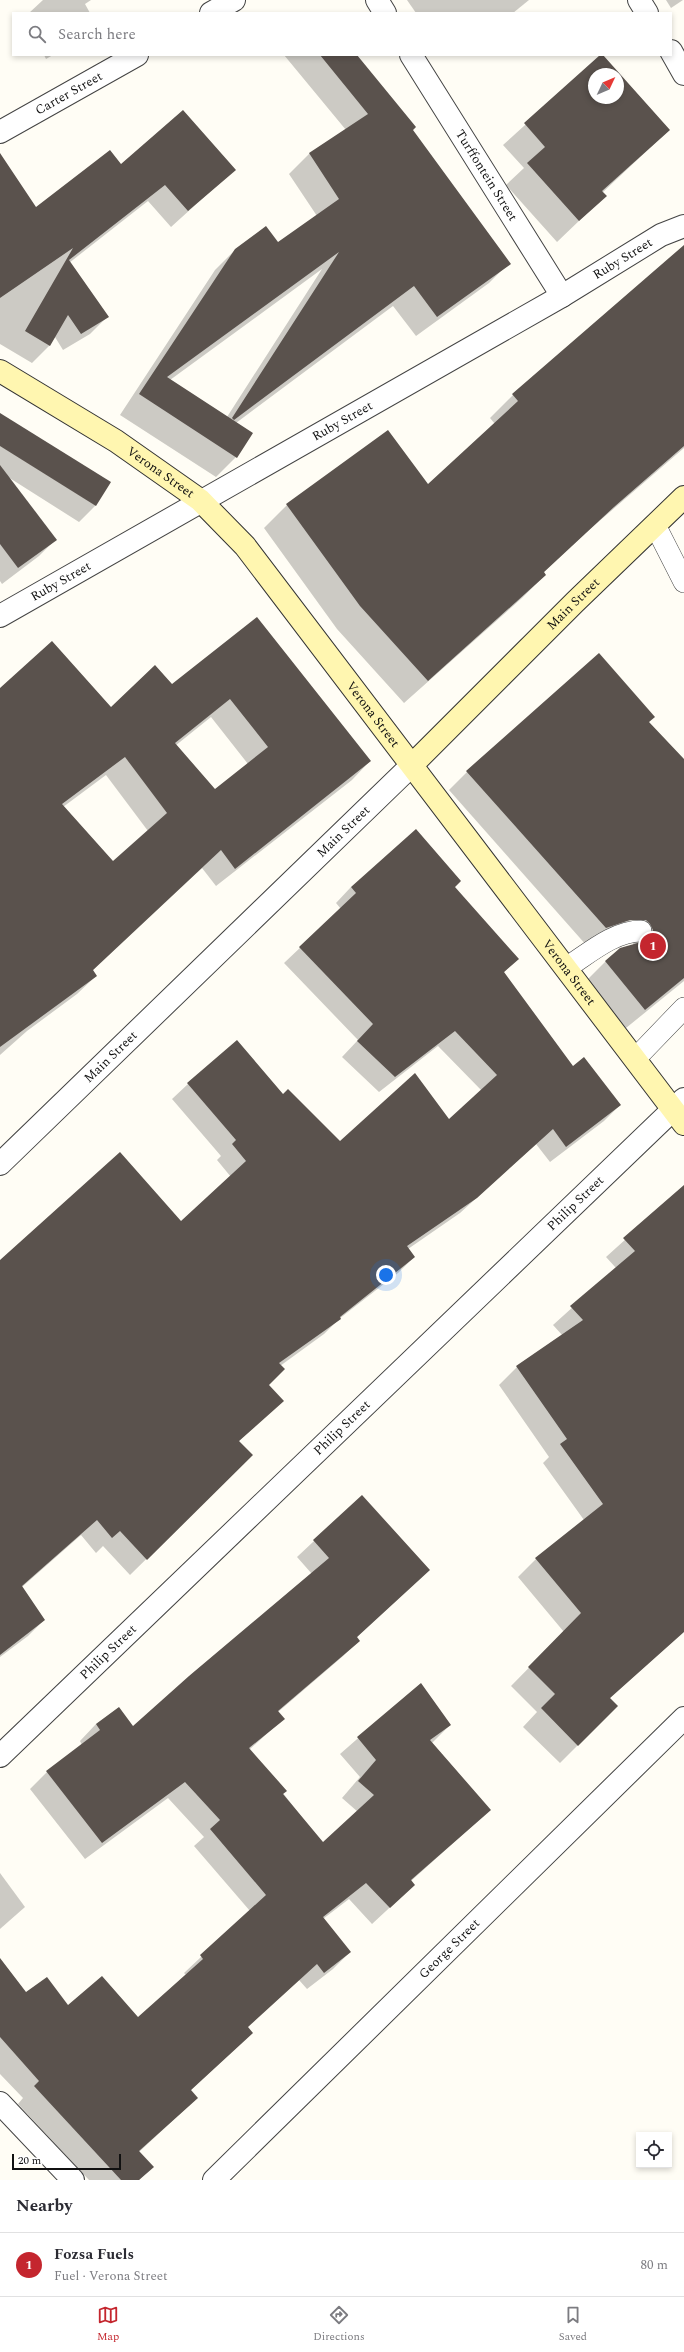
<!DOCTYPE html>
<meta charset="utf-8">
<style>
:root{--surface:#fff;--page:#f7f7f7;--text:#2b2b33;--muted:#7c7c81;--line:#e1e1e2;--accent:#c4262e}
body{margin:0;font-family:Spectral,serif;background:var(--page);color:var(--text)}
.controls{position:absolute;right:12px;bottom:12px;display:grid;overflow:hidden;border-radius:0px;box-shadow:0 2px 6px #0003}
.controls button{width:36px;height:36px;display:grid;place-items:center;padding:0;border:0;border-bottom:1px solid var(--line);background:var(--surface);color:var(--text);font:20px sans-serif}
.compass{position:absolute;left:588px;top:68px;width:36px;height:36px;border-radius:50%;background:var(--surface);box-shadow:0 2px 6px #0003;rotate:46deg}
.scale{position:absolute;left:12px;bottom:10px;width:109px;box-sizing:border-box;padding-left:4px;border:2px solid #111;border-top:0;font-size:11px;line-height:14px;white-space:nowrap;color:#111;-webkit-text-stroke:3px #fff;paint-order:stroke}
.you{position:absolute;left:386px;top:1275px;width:14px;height:14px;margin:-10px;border:3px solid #fff;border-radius:50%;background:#1a73e8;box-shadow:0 0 0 6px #1a73e833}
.badge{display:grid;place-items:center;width:26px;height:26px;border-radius:50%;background:var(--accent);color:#fff;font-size:13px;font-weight:700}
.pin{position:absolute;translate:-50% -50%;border:2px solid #fff;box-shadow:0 1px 4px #0006}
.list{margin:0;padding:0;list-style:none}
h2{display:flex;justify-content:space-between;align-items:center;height:52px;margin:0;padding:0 16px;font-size:17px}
h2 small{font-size:13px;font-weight:400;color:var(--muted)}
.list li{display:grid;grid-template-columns:26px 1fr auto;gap:12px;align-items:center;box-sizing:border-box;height:64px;padding:0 16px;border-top:1px solid var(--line)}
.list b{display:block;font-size:15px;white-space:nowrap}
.list p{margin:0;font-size:13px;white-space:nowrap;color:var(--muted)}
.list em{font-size:13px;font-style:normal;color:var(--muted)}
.icon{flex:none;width:22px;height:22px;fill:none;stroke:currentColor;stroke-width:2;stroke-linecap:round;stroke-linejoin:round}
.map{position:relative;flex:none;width:684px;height:2180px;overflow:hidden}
.search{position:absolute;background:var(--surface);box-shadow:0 2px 6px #0003;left:12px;right:12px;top:12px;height:44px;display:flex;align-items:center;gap:10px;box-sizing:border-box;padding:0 14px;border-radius:0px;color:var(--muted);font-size:15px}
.sheet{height:116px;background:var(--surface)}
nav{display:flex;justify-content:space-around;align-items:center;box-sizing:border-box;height:56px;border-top:1px solid var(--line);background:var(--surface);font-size:11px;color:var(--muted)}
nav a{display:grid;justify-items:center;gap:2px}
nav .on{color:var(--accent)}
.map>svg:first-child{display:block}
.shadow{fill:#0003;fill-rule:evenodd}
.building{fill:#5a524d;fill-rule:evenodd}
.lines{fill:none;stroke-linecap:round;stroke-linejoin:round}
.lane-casing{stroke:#444;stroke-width:22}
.street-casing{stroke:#444;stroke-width:24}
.secondary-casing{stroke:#333;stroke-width:24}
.lane{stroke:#fff;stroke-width:21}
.street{stroke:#fff;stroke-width:22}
.secondary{stroke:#fff6b0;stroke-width:22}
.labels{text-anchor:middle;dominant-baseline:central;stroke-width:4;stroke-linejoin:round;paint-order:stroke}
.street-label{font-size:13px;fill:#111;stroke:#fff}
</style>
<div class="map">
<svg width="684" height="2180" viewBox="0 0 684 2180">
<rect width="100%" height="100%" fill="#fffdf5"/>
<g class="shadow">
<polygon points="43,0 91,0 85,4 90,13 29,13"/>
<polygon points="407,0 529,0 513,13 416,13"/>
<polygon points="666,0 683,0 671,8"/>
<polygon points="44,55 53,55 46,59"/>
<path d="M284,55h71l154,208 -20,20 -73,53 -23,-30 -157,117 16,10 -16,24 -20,20 -96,-62 95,-145 20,-20 42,-6 40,-28 -28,-42 20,-20 37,-24zM322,269l-95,148 -57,-37z"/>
<path d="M602,55l67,75 -67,63 3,3 -48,46 -51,-57 18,-17 -21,-23zM594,74h24v24h-24z"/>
<polygon points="121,165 234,170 171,227 148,201 69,263 107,317 90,334 63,350 55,337 49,346 32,363 0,344 0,180 36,208"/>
<polygon points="684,246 684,448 589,530 543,573 545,575 522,598 404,703 337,629 264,528 287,505 428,486 495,424 490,418 513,395"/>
<polygon points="0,414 110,483 95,506 79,522 8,477 55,540 39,556 2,584 0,581"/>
<path d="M257,618l113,143 -18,19 -136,106 -14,-18 -110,103 4,5 -19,18 -50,37 -27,24v-366l111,19 61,-23zM211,717l37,47 -33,26 -40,-44zM106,775l42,56 -35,31 -50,-55z"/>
<polygon points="648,722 684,761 684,981 626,1028 587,980 606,961 634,946 632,942 587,946 449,790 467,772"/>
<polygon points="351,887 454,887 518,959 503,973 573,1067 620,1105 604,1121 550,1162 536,1144 460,1213 408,1249 414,1257 398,1273 339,1319 324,1334 280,1366 268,1385 282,1401 238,1442 236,1471 130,1575 103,1546 96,1553 81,1535 22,1587 44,1620 28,1636 0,1657 0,1262 181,1223 231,1177 217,1160 221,1156 172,1099 188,1084 283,1096 340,1142 449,1120 482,1091 438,1046 379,1092 342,1057 358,1040 284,963 341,909 336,903"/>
<polygon points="679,1191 684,1198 684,1631 609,1699 617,1706 560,1763 523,1727 537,1712 511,1686 564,1632 518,1577 536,1559 584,1520 543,1463 549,1457 499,1385 517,1367 563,1336 553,1325 616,1268 606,1257"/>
<polygon points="362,1496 429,1570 356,1638 359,1641 342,1657 278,1712 283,1719 249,1750 323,1844 358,1812 342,1798 360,1777 340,1754 420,1684 450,1725 432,1743 490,1810 411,1881 414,1885 372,1924 349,1899 323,1919 350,1952 333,1969 307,1989 299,1980 247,2027 252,2033 190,2091 197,2098 139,2152 152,2167 139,2180 89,2180 18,2104 23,2098 0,2074 0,1959 26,1993 68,2006 138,2019 186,1975 184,1973 250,1911 194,1846 204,1837 168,1798 85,1859 30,1789 47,1772 82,1745 80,1741 96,1724 118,1708 133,1728 312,1574 297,1557"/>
<polygon points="0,1873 25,1907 0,1929"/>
</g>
<g class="building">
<polygon points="320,55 357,55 416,127 413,130 511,264 437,317 414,286 234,420 232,418 339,252 167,377 253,433 237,458 139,394 235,249 266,226 278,242 339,199 309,153 368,114"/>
<path d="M600,55h3l67,75 -68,61 5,5 -28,25 -52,-58 18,-16 -21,-24zM594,74h24v24h-24z"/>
<polygon points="183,110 236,170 188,211 165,185 69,260 109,317 81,334 68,315 50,346 25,331 73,248 0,298 0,153 36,207 110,150 121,164"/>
<polygon points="684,245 684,446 614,507 544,572 546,575 428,681 360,606 286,504 388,430 428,484 518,401 512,394"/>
<polygon points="0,413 111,482 96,506 0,446"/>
<polygon points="0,465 57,540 18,568 0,544"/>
<path d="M257,617l114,144 -136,108 -14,-19 -128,120 4,6 -97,71v-359l52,-47 59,66 44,-42 17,19zM230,699l38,48 -53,42 -40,-46zM125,757l42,56 -54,48 -51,-57z"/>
<polygon points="599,653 655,717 649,722 684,759 684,978 645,1010 605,961 620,948 648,940 653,930 650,924 646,920 630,920 606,928 466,771"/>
<polygon points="416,829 461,881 455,887 519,959 504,972 573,1066 584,1057 621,1105 566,1147 553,1129 477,1198 407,1246 415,1257 340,1317 341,1319 279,1363 285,1369 269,1385 284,1401 239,1441 253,1455 147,1560 120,1531 112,1538 97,1520 22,1586 45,1620 0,1655 0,1260 120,1152 181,1221 246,1161 232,1144 236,1140 187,1083 237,1040 283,1094 288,1089 340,1141 415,1073 449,1119 497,1075 455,1031 395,1077 357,1041 373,1024 299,947 356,893 351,887"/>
<polygon points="684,1185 684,1632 610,1698 618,1706 578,1746 541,1708 555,1694 528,1667 581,1613 535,1558 603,1504 560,1444 567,1439 516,1366 583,1320 570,1306 635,1251 623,1238"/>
<polygon points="362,1495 430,1570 357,1637 360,1641 278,1711 285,1719 249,1748 287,1791 283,1794 323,1842 374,1795 358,1781 376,1760 357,1737 421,1683 451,1725 430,1740 491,1810 411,1880 415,1885 390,1908 366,1883 323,1917 351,1952 324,1973 317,1964 248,2027 253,2033 191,2090 198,2098 139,2151 154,2167 139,2180 121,2180 34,2086 39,2081 0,2037 0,1958 26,1992 47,1977 68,2005 102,1976 138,2017 203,1959 200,1955 266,1895 210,1829 220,1820 185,1782 102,1843 46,1771 100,1730 96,1724 119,1707 133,1726 189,1676 329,1558 313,1540"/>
</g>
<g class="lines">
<g class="lane-casing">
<g id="lane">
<polyline points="655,525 684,582"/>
<path d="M566,968c22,-14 48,-37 75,-37"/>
<polyline points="635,1059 684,1008"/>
</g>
</g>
<g class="street-casing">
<g id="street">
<polyline points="377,0 385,13"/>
<polyline points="639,0 647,13"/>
<polyline points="211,13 234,0"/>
<polyline points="671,51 684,74"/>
<path id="s1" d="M411,55l151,241"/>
<path id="s2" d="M0,132l137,-77"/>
<path id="s3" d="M0,616l562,-320 99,-61 23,-9"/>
<path id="s4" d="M0,1164l412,-399"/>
<path id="s5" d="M0,1756l684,-657"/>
<polyline points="0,2103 73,2180"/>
<path id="s6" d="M214,2180l470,-462"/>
</g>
</g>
<g class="secondary-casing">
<g id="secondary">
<path id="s7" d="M0,371l116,70 84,59 45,46 439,578"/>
<path id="s8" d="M412,765l163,-163 109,-105"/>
</g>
</g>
<use href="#lane" class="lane"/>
<use href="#street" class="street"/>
<use href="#secondary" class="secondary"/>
</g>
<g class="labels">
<g class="street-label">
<text stroke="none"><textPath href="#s2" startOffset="79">Carter Street</textPath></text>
<text stroke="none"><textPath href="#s1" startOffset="142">Turffontein Street</textPath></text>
<text stroke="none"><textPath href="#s3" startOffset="718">Ruby Street</textPath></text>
<text stroke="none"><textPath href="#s3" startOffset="394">Ruby Street</textPath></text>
<text stroke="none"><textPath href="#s7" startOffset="190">Verona Street</textPath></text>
<text stroke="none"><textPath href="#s3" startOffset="70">Ruby Street</textPath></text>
<text stroke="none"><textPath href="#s8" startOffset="228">Main Street</textPath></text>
<text stroke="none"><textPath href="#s7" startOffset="514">Verona Street</textPath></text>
<text stroke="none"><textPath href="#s4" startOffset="478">Main Street</textPath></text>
<text stroke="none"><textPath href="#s7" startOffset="838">Verona Street</textPath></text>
<text stroke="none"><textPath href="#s4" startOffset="154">Main Street</textPath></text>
<text stroke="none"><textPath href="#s5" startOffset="798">Philip Street</textPath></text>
<text stroke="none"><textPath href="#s5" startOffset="474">Philip Street</textPath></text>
<text stroke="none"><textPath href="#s5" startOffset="150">Philip Street</textPath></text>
<text stroke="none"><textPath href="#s6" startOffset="330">George Street</textPath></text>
</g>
</g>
</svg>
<div class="controls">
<button><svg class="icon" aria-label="locate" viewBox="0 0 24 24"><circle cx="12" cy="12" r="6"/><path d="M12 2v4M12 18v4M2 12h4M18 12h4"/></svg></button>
</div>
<svg class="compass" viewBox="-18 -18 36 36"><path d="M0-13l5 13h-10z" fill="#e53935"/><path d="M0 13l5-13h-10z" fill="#7c7c81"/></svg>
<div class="scale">20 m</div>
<div class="you"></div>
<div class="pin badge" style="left:653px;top:946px">1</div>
<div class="search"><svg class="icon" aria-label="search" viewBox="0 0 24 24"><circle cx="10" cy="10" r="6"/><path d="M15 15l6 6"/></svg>Search here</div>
</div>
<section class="sheet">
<h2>Nearby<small></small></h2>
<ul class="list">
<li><span class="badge">1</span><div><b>Fozsa Fuels</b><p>Fuel · Verona Street</p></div><em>80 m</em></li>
</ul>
</section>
<nav>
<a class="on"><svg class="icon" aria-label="map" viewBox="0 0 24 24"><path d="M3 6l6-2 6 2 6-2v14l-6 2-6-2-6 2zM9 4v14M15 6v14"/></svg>Map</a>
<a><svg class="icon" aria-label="directions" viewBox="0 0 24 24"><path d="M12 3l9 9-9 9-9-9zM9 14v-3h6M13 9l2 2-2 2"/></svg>Directions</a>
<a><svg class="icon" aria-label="saved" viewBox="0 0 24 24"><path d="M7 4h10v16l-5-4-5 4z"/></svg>Saved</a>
</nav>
